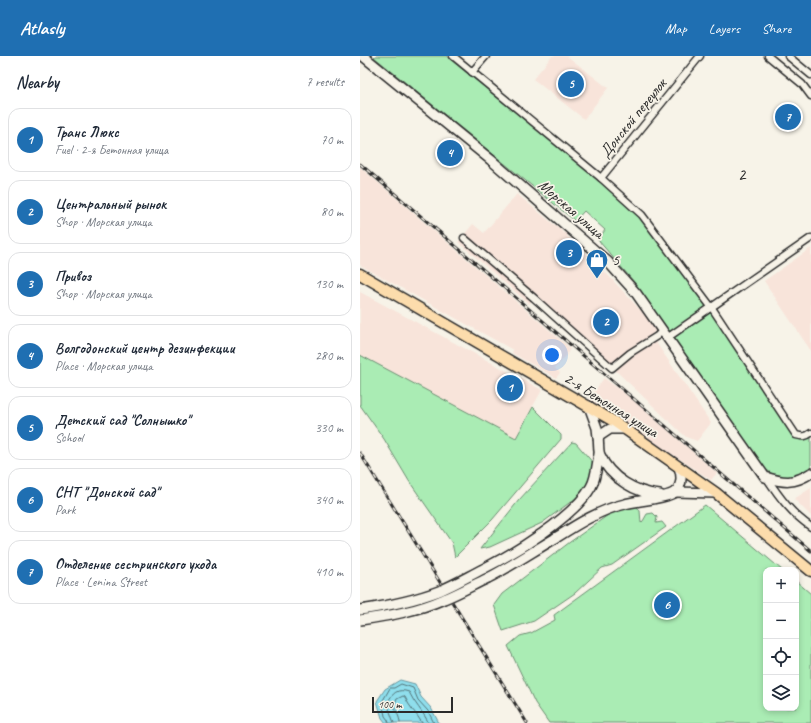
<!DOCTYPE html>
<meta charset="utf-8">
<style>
:root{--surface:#fff;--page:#f2f2f3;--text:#1f2937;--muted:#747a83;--line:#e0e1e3;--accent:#1f6fb2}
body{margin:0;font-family:Caveat,sans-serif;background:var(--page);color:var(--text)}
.controls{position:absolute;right:12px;bottom:12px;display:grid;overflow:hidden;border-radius:8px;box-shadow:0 2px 6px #0003}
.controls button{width:36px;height:36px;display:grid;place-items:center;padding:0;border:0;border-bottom:1px solid var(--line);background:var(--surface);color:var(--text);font:20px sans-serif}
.scale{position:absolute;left:12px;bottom:10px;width:81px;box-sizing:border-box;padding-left:4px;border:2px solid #2b2b2b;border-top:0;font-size:11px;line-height:14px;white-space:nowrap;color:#2b2b2b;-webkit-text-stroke:3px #f7f3e8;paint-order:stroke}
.you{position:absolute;left:192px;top:299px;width:14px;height:14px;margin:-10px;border:3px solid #fff;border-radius:50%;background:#1a73e8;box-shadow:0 0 0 6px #1a73e833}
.badge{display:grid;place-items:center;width:26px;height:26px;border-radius:50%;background:var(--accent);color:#fff;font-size:13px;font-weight:700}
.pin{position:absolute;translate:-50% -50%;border:2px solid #fff;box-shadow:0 1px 4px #0006}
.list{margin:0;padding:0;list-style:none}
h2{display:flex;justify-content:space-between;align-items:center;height:52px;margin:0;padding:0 16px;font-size:17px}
h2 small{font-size:13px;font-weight:400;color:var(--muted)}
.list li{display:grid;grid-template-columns:26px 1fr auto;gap:12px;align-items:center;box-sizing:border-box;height:64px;margin:0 8px 8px;padding:0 8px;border:1px solid var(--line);border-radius:12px}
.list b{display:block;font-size:15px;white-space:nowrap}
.list p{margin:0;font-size:13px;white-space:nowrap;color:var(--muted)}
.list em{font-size:13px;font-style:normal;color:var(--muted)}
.icon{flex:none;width:22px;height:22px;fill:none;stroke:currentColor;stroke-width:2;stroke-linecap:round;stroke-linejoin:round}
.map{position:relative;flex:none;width:451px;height:667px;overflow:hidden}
header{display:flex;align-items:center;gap:24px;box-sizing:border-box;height:56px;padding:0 20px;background:var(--accent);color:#fff}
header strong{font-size:19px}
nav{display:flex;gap:22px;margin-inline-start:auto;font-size:14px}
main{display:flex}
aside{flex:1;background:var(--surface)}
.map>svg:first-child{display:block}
.built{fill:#f8e4da}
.green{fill:#aaecb4;stroke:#6a8c70}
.water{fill:#8fdeec;stroke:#67969f}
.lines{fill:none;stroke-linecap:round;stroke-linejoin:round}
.shore{stroke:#537378;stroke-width:1}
.street-casing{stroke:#2b2b2b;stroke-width:9}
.secondary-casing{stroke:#2b2b2b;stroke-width:12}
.primary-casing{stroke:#2b2b2b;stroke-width:13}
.street{stroke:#f7f3e8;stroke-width:6}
.secondary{stroke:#f7f3e8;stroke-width:9}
.primary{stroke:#fcdcac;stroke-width:10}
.rail-casing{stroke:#2b2b2b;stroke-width:3}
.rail{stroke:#f7f3e8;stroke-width:1.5;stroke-dasharray:4.5;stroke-linecap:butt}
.secondary-bridge-casing{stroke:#2b2b2b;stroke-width:12;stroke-linecap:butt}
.secondary-bridge{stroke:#f7f3e8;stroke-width:9}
.labels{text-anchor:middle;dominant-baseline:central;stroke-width:3.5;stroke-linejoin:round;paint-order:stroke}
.street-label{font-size:16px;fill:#2b2b2b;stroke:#f7f3e8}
.poi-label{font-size:16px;fill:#2b2b2b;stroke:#f7f3e8;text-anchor:start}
.neighbourhood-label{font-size:17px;letter-spacing:1px;fill:#2b2b2b;stroke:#f7f3e8}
</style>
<header>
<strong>Atlasly</strong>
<nav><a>Map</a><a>Layers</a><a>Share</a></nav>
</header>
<main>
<aside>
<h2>Nearby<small>7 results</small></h2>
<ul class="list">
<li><span class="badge">1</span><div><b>Транс Люкс</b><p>Fuel · 2-я Бетонная улица</p></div><em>70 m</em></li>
<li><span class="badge">2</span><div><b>Центральный рынок</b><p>Shop · Морская улица</p></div><em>80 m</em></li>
<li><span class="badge">3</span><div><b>Привоз</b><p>Shop · Морская улица</p></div><em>130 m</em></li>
<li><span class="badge">4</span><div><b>Волгодонский центр дезинфекции</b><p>Place · Морская улица</p></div><em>280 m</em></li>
<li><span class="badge">5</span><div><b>Детский сад &quot;Солнышко&quot;</b><p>School</p></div><em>330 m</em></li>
<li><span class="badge">6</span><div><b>СНТ &quot;Донской сад&quot;</b><p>Park</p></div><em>340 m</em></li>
<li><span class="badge">7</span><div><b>Отделение сестринского ухода</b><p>Place · Lenina Street</p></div><em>410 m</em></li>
</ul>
</aside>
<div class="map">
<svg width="451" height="667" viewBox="0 0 451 667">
<rect width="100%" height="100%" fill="#f7f3e8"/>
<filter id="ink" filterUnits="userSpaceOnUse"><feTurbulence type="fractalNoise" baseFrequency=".025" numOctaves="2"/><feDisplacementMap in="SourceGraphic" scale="8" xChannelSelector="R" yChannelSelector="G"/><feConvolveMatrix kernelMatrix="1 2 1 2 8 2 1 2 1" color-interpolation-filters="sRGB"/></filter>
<g filter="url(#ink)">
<g class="built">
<polygon points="192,0 207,0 248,32 224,63 173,23"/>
<polygon points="0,111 210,292 206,300 195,312 200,317 196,322 152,297 153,294 0,209"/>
<polygon points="157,138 204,177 207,174 210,176 207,180 221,192 246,217 284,258 296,274 291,279 351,367 337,385 326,381 254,313 174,242 169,248 98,186 113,168 124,177"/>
<polygon points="451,192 451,295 404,225"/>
<polygon points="0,236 182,334 155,383 0,299"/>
<polygon points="244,322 268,340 357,417 351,424 229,343"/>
<polygon points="451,432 451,460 434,443"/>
</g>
<g class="green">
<polygon points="15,0 86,0 283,160 349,250 311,276 309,275 275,227 238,184 245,174 224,155 215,165 14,1"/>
<path d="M350,256h2l83,124 5,3 6,-1 5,-3v35c-23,10 -35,11 -53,-8l-85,-124v-2z"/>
<polygon points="0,299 156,382 173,351 201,379 201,383 132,464 95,501 92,487 49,425 24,383 0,349"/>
<polygon points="212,386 216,387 234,408 238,421 224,436 182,467 130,491 120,493 159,444"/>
<polygon points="274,446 280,455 281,467 283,465 287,458 293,457 297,461 296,467 302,466 306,471 252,509 242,512 215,537 174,565 143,575 134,549 142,538 210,486 265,447"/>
<polygon points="345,449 422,514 406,514 406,652 436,652 436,525 451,538 451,667 189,667 175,647 148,590 160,580 171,577 195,564 194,559"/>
</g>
<polygon class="water" points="40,624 55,628 61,641 71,652 79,667 26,667 22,662 17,645 25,633"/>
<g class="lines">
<g class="shore">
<polyline points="29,667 28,664 25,660 22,646 30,632 34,632 41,628 53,632 58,644 68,655 74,667"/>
<path d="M34,667l-7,-20c6,-10 10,-15 22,-11 5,11 14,20 20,31"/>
<path d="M40,667c0,-7 -5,-12 -6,-19l3,-5 6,-3 2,1c4,10 12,17 17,26"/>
</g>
<g class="street-casing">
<g id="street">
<path d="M93,0l148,122 41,37 70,93 84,127c7,2 10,2 15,-2"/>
<polyline points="408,0 442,28 451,40"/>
<polyline points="428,0 451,19"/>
<polyline points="112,16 126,0"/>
<polyline points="241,122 340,0"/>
<polyline points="104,182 174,242 252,312 270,297 297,280 302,275"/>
<polyline points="307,282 451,182"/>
<path d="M406,421c14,21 25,36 45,50"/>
</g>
</g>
<g class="secondary-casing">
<g id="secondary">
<path d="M3,0l128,104 117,102 28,31 129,184c19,6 29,7 46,-4"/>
<polyline points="229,350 237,372 238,381"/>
<path d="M265,373h-15l-12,8c1,5 0,14 2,18 10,23 36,38 60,40"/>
<polyline points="315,436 356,437"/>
<path d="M123,513c32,-16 91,-52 108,-82 5,-8 6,-22 8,-33"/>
<path d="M128,522c23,-12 44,-26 66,-39 22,-14 45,-29 71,-35 10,-3 43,-6 50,-12 8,-7 7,-16 4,-25"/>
</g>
</g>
<g class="primary-casing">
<polyline id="primary" points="0,218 255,366 356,437 451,515"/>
</g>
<use href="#street" class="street"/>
<use href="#secondary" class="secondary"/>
<use href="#primary" class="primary"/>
<g class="rail-casing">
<g id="rail">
<polyline points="0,108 451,495"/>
<polyline points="0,397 167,667"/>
</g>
</g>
<use href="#rail" class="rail"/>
<g class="secondary-bridge-casing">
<g id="secondary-bridge">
<path d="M0,554c27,-4 53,-9 79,-19 15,-6 30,-15 44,-22"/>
<path d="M0,564c28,-4 57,-9 84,-21 15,-6 29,-14 44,-21"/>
</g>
</g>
<use href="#secondary-bridge" class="secondary-bridge"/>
</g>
</g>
<defs>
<g id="shop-pin" transform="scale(1.15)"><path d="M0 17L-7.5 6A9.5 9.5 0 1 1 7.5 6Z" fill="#1f6fb2" stroke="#f7f3e8"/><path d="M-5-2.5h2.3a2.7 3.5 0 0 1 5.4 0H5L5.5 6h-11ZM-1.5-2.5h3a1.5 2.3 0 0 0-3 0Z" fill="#fff"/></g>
</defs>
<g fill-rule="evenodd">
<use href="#shop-pin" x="237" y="204"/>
</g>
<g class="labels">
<g class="street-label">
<text transform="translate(273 62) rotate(-51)">Донской переулок</text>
<text transform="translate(211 153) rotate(41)">Морская улица</text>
<text transform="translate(251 349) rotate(32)">2-я Бетонная улица</text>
</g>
<g class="poi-label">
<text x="252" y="204">5</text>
</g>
<g class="neighbourhood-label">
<text x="382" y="118">2</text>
</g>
</g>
</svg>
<div class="controls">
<button>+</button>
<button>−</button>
<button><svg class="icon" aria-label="locate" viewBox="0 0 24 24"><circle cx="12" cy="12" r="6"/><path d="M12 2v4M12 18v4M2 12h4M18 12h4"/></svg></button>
<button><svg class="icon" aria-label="layers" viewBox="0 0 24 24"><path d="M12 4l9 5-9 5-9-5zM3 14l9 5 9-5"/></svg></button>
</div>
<div class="scale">100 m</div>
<div class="you"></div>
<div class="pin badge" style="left:150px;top:332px">1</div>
<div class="pin badge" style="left:246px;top:266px">2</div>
<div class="pin badge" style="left:209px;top:197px">3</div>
<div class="pin badge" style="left:90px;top:97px">4</div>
<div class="pin badge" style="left:211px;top:28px">5</div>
<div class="pin badge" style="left:307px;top:549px">6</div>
<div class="pin badge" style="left:428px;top:61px">7</div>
</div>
</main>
